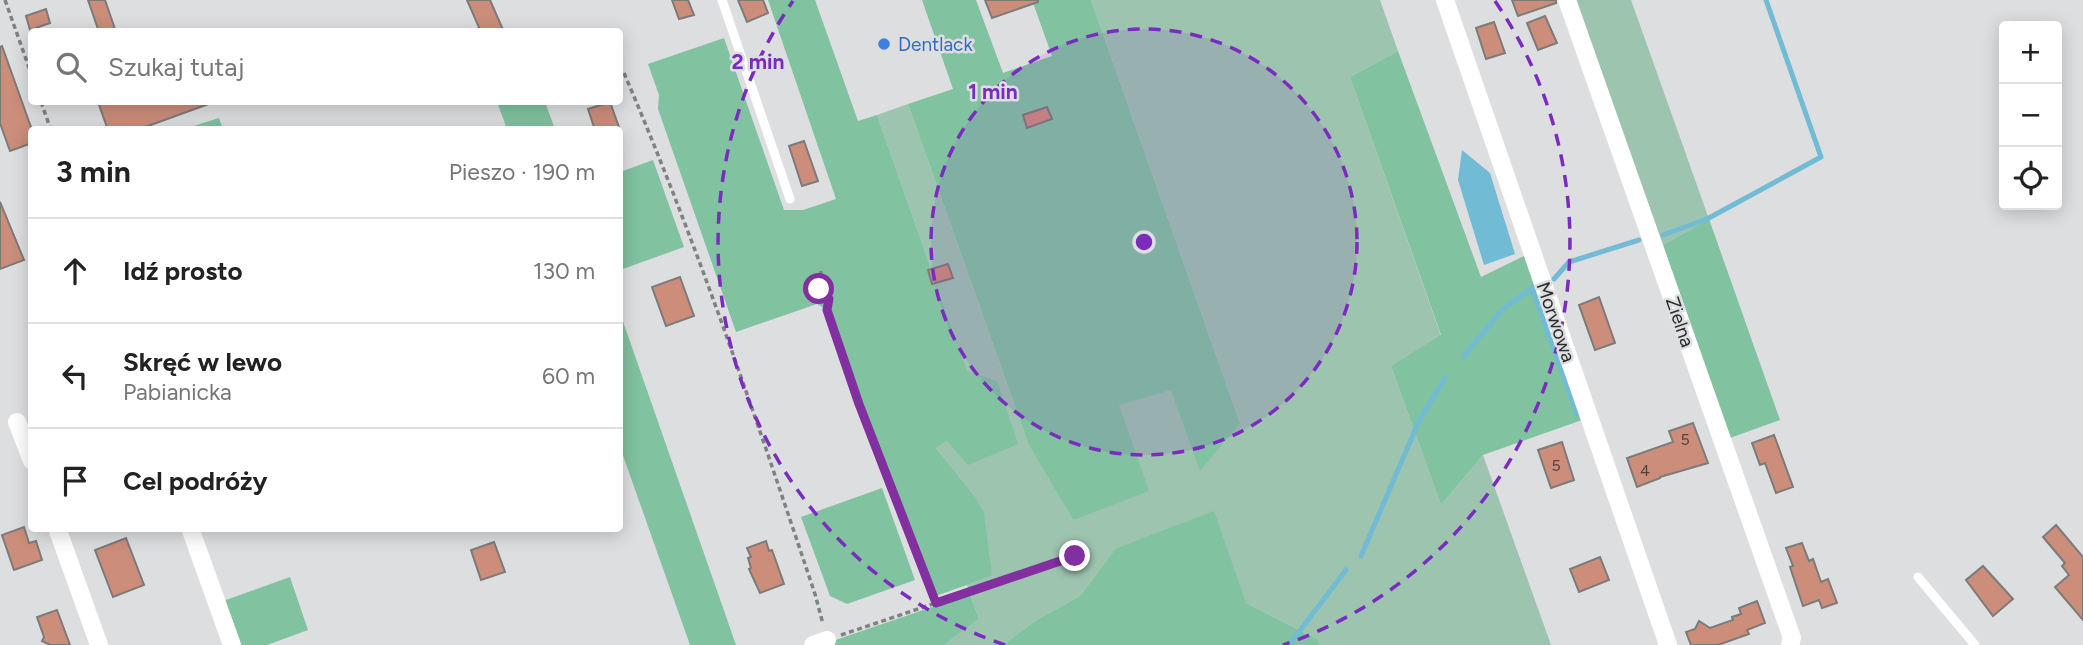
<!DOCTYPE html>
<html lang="pl">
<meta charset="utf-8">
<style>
:root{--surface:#fff;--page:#f6f6f6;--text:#222;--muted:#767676;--line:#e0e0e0}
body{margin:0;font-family:Figtree,sans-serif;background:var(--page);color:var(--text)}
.controls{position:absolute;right:21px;top:21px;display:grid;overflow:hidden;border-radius:7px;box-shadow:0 4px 18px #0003}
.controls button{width:63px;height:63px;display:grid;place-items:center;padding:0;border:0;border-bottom:2px solid var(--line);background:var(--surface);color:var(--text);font:35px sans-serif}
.stop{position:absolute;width:21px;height:21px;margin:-16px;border:5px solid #8230a0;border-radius:50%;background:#fff}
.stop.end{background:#8230a0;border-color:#fff;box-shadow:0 2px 7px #0008}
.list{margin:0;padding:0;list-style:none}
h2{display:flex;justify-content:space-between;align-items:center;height:91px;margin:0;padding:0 28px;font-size:30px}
h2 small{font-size:23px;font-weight:400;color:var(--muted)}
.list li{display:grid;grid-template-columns:46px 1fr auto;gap:21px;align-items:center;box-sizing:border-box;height:105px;padding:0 28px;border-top:2px solid var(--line)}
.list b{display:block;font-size:26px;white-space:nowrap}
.list p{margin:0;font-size:23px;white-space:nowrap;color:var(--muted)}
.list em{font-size:23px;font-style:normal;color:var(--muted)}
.icon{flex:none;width:38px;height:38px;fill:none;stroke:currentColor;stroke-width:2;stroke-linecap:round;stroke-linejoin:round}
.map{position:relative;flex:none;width:2083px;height:645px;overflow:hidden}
.search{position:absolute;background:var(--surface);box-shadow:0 4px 18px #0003;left:28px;top:28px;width:595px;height:77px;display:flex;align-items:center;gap:18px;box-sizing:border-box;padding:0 24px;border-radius:7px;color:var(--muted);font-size:26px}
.panel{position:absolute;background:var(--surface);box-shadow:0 4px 18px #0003;left:28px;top:126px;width:595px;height:406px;border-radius:7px}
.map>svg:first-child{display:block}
.green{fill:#9dc4af}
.forest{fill:#81c2a0}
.water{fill:#71bbd4}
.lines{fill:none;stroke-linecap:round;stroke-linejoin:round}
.stream{stroke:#71bbd4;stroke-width:5}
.building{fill:#cc8d7a;stroke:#7d7b7a;stroke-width:2}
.path{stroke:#808182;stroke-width:3.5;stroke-dasharray:5 3.5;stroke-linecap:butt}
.lane{stroke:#fff;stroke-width:9}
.street{stroke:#fff;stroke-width:18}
.route{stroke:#8230a0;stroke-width:9}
.ring{fill:none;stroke:#7b2cbf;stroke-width:3.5;stroke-dasharray:12 9}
.shop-dot{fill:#3f7fe0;stroke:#dddee0;stroke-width:2.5}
.labels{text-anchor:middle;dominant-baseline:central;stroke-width:5;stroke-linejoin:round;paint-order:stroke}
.number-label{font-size:16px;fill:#544440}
.shop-label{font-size:19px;fill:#366cbe;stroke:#dddee0;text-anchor:start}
.street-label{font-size:19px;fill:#2c2c2d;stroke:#dddee0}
.centre{fill:#7b2cbf;stroke:#dddee0;stroke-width:3.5}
.ring-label{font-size:21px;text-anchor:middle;font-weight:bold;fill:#7b2cbf;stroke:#dddee0;stroke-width:5;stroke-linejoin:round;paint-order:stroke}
</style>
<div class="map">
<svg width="2083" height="645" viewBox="0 0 2083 645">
<rect width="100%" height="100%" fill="#dddee0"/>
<g class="green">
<polygon points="1091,0 1380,0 1398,51 1350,77 1441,336 1391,366 1441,505 1483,455 1551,645 1320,645 1317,639 1246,603 1115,549 1080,596 1035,621 1003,645 944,645 979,619 967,585 992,576 974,495 936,448 947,441 967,372 936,283 952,278 948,264 928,270 930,266 877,115 908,104 1029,446 1073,520 1118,404 1171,389 1240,423"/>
<polygon points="1576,0 1631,0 1709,219 1663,245"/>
</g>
<g class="forest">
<polygon points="768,0 815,0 858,121 877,115 930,266 928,270 932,284 936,283 967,371 997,381 1018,444 968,465 947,441 936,448 974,495 984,513 992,576 933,597 859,404 827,310 817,304 736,332 658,109 659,95 648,64 724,38 784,210 803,210 836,199"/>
<polygon points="922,0 976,0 1003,73 1052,56 1032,0 1091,0 1240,423 1200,471 1171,390 1119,405 1149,491 1073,520 1029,446 908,104 953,89"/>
<polygon points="1398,51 1481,277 1524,256 1582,420 1483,455 1441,505 1391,366 1441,335 1350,77"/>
<polygon points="497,102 545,102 555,129 507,129"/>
<polygon points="219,118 223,129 184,129"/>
<polygon points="653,160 684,247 620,270 620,172"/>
<polygon points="1709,219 1780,420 1730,438 1663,245"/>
<polygon points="620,313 736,645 690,645 620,447"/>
<polygon points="882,488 915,580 847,604 830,596 801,517"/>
<polygon points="1214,511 1246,603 1317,639 1320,645 1003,645 1035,621 1080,596 1115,549"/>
<polygon points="290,577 308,630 267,645 238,645 223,601"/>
<polygon points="970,594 979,619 944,645 821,645"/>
</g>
<polygon class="water" points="1462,150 1490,173 1515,254 1484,265 1458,180"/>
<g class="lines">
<g class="stream">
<polyline points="1663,235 1707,219 1821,157 1766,0"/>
<polyline points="1554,279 1569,262 1639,240"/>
<polyline points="1463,357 1502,310 1532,288 1577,414"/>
<polyline points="1361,556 1419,421 1445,378"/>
<polyline points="1289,645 1346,570"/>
</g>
</g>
<g class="building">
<polygon points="88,0 105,0 116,32 99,32"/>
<polygon points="467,0 490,0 504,32 481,32"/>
<polygon points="672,0 688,0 694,15 679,19"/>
<polygon points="738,0 763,0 768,13 747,22"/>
<polygon points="985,0 1038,0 1038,2 992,18"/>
<polygon points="1512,0 1556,0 1556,3 1518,16"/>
<polygon points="46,9 50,23 30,30 26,16"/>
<polygon points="1545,16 1557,43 1538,50 1527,23"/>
<polygon points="1494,22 1505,53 1486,59 1476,28"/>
<polygon points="2,46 32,130 32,143 10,151 0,123 0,47"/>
<polygon points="98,102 214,102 137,130 108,130"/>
<polygon points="610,102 620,130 595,130 588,109"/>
<polygon points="1047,107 1052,119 1027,128 1023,115"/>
<polygon points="804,141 818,181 802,186 789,146"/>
<polygon points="0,202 24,260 0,269"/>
<polygon points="948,264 953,278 932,284 928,270"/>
<polygon points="680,277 694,316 666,326 652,287"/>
<polygon points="1599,297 1615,343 1595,350 1579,305"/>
<polygon points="1693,423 1708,463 1660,477 1660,478 1637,487 1627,458 1673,442 1669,431"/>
<polygon points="1774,435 1793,487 1776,493 1765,463 1760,465 1752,443"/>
<polygon points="1562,442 1574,480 1551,488 1538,450"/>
<polygon points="2056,525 2083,557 2083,620 2055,587 2069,575 2062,566 2065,563 2043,537"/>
<polygon points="24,527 29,543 36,541 42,560 14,570 2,535"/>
<polygon points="126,538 144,585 113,597 95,550"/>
<polygon points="766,541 769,551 772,550 784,584 760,593 749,569 751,568 748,558 751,557 747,548"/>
<polygon points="494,542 505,572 481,580 471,550"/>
<polygon points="1802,543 1809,561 1813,559 1821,582 1828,579 1837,603 1822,608 1819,600 1803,606 1790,567 1793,566 1786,548"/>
<polygon points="1600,557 1609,580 1579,592 1570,569"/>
<polygon points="1983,566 2013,599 1993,616 1966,580"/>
<polygon points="1757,601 1765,623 1747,630 1749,634 1718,645 1691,645 1686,632 1695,629 1699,621 1710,628 1733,620 1732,617 1741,614 1739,608"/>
<polygon points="57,610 70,645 50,645 42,641 44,637 37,617"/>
</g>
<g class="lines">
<g class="path">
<polyline points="5,0 32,76"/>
<path d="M624,73c73,170 132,345 191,521l8,30"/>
<polyline points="41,102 51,130"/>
<polyline points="821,271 819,289 829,299 827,310 859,404 936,603"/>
<polyline points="841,635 1075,556"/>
</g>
<g class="lane">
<polyline points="722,0 790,199"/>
<polyline points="1918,577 1975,645"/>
</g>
<g class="street">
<polyline points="1445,0 1668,645"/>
<polyline points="1567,0 1792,638 1790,645"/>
<polyline points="17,422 32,461"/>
<polyline points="57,528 99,645"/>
<polyline points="190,528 232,645"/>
<polyline points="813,645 827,640"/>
</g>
</g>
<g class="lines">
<polyline class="route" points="819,289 829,299 827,310 859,404 936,603 1075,556"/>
</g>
<circle cx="1144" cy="242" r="213" fill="#7b2cbf" fill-opacity=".12"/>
<g class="ring">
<circle cx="1144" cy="242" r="213"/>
<path d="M1005 645A426 426 0 0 1 793 1M1495 1A426 426 0 0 1 1283 645"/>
</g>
<circle class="shop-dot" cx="884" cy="44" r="7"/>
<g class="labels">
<g class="number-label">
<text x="1685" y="439">5</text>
<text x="1556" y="465">5</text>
<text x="1645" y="470">4</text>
</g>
<g class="shop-label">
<text x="898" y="44">Dentlack</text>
</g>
<g class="street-label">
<text transform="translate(1556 322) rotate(71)">Morwowa</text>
<text transform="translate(1680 322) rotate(71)">Zielna</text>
</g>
</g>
<circle cx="1144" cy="242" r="10" class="centre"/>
<g class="ring-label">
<text x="758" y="69">2 min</text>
<text x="993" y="99">1 min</text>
</g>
</svg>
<div class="controls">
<button>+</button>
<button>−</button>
<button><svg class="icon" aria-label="locate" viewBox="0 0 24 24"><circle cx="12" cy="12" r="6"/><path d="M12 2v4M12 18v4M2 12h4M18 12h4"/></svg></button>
</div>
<div class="stop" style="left:819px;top:289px"></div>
<div class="stop end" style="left:1075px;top:556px"></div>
<div class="search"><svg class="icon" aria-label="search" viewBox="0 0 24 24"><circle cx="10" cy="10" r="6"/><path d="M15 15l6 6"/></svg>Szukaj tutaj</div>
<section class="panel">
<h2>3 min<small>Pieszo · 190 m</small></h2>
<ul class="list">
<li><svg class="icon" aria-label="ahead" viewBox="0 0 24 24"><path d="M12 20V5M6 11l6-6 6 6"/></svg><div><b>Idź prosto</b></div><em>130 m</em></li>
<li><svg class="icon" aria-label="left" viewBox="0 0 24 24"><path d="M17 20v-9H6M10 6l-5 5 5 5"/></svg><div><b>Skręć w lewo</b><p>Pabianicka</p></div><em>60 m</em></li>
<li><svg class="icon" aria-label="arrive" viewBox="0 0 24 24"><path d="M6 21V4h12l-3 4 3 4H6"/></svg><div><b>Cel podróży</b></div></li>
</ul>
</section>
</div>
